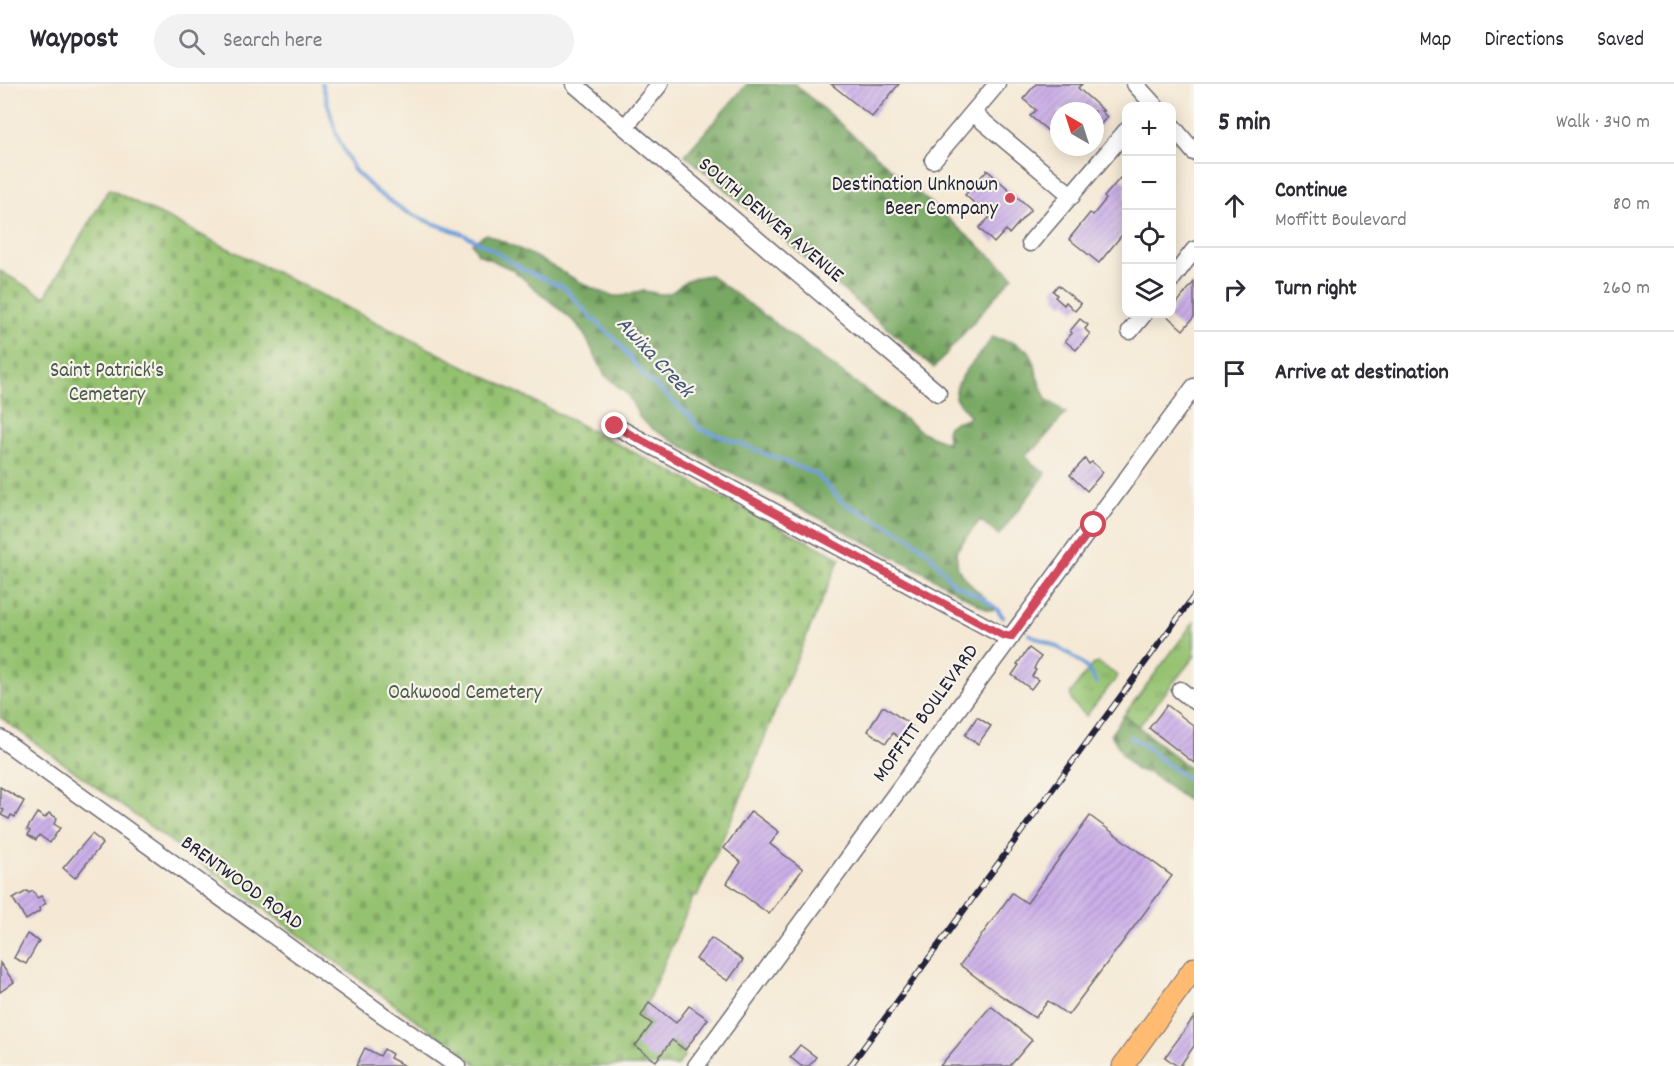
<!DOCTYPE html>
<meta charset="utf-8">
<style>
:root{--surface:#fff;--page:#f2f2f3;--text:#2b2b33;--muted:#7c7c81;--line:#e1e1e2}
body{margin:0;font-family:Dekko,sans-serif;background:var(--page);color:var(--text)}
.controls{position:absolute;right:18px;top:18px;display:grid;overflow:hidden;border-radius:12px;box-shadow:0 3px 15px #0003}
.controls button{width:54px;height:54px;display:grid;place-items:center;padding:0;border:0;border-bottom:2px solid var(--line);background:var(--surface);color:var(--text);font:30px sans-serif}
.compass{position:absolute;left:1050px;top:18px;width:54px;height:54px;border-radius:50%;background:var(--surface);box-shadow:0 3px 15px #0003;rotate:321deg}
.stop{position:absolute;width:18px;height:18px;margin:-14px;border:4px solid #d1495b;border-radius:50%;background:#fff}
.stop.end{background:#d1495b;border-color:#fff;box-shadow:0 2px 6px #0008}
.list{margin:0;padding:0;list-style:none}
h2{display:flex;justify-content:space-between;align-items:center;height:78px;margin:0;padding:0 24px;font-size:26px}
h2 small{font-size:20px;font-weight:400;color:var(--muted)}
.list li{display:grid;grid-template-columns:39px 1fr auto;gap:18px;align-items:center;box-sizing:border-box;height:84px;padding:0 24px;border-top:2px solid var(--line)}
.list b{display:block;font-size:22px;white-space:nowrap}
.list p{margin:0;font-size:20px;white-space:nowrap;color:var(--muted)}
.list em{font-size:20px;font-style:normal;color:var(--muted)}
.icon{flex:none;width:33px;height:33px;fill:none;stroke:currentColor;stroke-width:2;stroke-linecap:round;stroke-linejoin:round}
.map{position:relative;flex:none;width:1194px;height:982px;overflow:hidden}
header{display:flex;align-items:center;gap:36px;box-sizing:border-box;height:84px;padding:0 30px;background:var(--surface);border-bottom:2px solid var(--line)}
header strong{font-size:28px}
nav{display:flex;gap:33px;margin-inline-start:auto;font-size:21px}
.search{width:420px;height:54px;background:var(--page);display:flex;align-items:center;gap:15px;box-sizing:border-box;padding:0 21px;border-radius:33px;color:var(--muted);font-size:22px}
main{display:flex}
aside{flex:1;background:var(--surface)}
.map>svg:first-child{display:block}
.grass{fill:url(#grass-tufts);stroke:#5c7256;stroke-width:1.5}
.forest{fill:url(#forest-firs);stroke:#4d654f;stroke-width:1.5}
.cemetery{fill:url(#cemetery-stones);stroke:#5c7256;stroke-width:1.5}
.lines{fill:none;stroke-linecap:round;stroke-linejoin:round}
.stream{stroke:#709fd9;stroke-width:4}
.building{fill:url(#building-hatch)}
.minor-casing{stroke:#6c6871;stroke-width:19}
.major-casing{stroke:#6c6871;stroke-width:23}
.minor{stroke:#fff;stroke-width:16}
.major{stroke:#ffbb71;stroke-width:21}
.rail-casing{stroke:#22223b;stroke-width:6}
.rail{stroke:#f7f3e8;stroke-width:4;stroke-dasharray:11;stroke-linecap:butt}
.route{stroke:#d1495b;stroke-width:8}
.poi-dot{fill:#d1495b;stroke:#f7f3e8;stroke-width:2}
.labels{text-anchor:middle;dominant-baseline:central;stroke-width:4.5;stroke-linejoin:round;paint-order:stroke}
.poi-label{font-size:21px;fill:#22223b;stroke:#f7f3e8;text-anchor:end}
.street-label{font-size:21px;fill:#22223b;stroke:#f7f3e8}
.park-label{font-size:21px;fill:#4a5a4e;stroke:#f7f3e8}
.water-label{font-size:22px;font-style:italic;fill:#41547a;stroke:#f7f3e8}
</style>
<header>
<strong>Waypost</strong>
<div class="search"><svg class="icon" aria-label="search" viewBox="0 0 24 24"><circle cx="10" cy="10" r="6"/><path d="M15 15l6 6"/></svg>Search here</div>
<nav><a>Map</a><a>Directions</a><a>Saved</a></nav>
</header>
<main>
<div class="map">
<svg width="1194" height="982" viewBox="0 0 1194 982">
<defs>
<pattern id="grass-tufts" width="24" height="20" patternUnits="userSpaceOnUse" patternTransform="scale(1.5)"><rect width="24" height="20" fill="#95c271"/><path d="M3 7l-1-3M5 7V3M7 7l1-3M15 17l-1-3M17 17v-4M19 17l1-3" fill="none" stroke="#80a663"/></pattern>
<pattern id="forest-firs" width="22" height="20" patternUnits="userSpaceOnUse" patternTransform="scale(1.5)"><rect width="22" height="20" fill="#78a863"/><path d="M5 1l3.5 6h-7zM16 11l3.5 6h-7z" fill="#628853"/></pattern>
<pattern id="cemetery-stones" width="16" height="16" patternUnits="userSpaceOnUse" patternTransform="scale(1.5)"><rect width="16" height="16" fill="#95c271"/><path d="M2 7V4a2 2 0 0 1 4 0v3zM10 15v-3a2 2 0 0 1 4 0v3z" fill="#80a663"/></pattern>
<pattern id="building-hatch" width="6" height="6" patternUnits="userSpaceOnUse" patternTransform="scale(1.5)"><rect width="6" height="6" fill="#caaee8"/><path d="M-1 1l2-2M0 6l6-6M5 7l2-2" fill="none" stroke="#ad95c8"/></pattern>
</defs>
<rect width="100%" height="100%" fill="#f7f3e8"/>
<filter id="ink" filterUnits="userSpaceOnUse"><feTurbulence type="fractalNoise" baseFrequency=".0167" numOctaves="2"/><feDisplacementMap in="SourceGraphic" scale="12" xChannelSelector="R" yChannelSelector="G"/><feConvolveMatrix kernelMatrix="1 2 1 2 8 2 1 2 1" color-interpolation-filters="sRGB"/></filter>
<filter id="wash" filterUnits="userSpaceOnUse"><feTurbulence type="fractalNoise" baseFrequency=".008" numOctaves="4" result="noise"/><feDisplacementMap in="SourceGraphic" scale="24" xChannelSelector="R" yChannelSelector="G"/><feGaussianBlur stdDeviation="1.35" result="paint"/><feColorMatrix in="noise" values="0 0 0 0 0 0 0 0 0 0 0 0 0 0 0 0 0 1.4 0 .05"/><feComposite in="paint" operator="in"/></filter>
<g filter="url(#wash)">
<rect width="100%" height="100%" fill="#f5e9d5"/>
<g class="grass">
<polygon points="1194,538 1194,573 1138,643 1124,631"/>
<polygon points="1099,579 1118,592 1086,632 1073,619 1070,610 1092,581"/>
</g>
<g class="forest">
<polygon points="747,0 795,0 1013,192 934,284 685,71"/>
<path d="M486,150c21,9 43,19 62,30 17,9 45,27 62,31 14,4 18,-3 31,-4 8,-1 15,4 23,3 9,0 13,-6 19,-11 8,-5 18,-7 27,-8l212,157 26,11 -1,-16 10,-6 8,-1 5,-4 -15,-18c1,-5 1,-10 3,-14 8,-18 25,-30 34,-47l20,5 17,9 6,13 2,13 9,22 20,14 -30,35 -11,6 7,9 14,11 -47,61 -19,-15 -24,31 2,18 13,16 26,24 -9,1 -65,-38 -227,-118 -42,-24 -14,-12 -12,-23 -23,-20 -20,-39 -8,-12 -64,-54 -35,-16 -6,-11z"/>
<polygon points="1124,631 1194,688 1194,721 1151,690 1135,685 1123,671 1111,650"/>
</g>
<polygon class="cemetery" points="109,105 512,306 840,474 786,600 741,713 697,813 694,811 641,932 685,966 684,973 677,982 479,982 0,633 0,187 45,213"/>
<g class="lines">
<g class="stream">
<polyline points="322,0 337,52 354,86 377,108 405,127 427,137 463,150 490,164 524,186 565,204 586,228 619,259 644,292 690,332 700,345 731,356 816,390 844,419 908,452 930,470 953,499 984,515 997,525 1003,533"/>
<path d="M1029,550c24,12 55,21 67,49"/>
<polyline points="1131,653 1150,665 1158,673 1194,700"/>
</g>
</g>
<g id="blocks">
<g class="building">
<polygon points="831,0 899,0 872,33"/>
<polygon points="1036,0 1082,0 1078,4 1104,27 1101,27 1107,33 1095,47 1095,27 1059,27 1059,56 1030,32 1036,26 1023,15"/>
<polygon points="987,86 1031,125 1009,150 1006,146 994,159 979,144 990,133 965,111"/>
<polygon points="1120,94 1126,99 1126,146 1099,179 1069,155 1090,129 1093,131 1106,115 1104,113"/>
<polygon points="1194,198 1194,233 1183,246 1166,231 1168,230 1172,230 1172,225"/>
<polygon points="1058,201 1081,220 1075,227 1066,218 1064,221 1055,213 1057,211 1053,207"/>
<polygon points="1080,235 1088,241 1085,245 1090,250 1076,266 1065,257 1072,249 1070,247"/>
<polygon points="1085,375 1089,380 1092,378 1103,388 1087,407 1070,391"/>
<polygon points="1029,564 1041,573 1036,580 1034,585 1036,586 1032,592 1038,596 1031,605 1012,591 1019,581 1017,580"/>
<polygon points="1167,621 1194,642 1194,679 1149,644"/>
<polygon points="882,623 885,623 912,642 902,656 893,649 886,659 868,647"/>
<polygon points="977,633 991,642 978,660 965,651"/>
<polygon points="0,703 24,717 15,733 11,731 9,735 1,731 4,726 0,724"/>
<polygon points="751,727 779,748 770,760 803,785 769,830 727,799 741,778 724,764"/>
<polygon points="37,729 45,734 49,729 57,734 54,740 60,744 50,759 39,751 36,756 28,751 30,747 27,745"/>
<polygon points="1090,732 1172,792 1068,931 1048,917 1035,934 1000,911 960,881 1012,809 1027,819"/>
<polygon points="92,750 102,758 101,759 102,760 75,794 63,784"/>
<polygon points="27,807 29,809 33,807 37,814 41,812 46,819 39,824 40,827 26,836 13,815"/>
<polygon points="27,850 39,857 26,880 14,874"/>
<polygon points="711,854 743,876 728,897 696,875"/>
<polygon points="0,879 14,898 0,908"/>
<polygon points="649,918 676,939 689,922 708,935 685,966 672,956 656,977 635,962 652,940 641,932"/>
<polygon points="991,922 1032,956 1010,982 940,982"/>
<polygon points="1194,933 1194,962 1180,982 1177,982 1165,973"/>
<polygon points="800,961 816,973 809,982 801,982 790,973"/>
<polygon points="365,964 380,972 384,965 392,970 390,974 405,982 356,982"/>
</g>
</g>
</g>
<g filter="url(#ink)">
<use href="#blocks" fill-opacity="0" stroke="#6c6871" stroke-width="1.5"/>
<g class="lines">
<g class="minor-casing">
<g id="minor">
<polyline points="574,0 938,309"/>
<polyline points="1135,0 1155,22"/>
<polyline points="973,29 1072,112"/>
<polyline points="1172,42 1194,68"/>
<polyline points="625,43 660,0"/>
<polyline points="933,76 997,0"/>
<polyline points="1030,159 1126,47"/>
<polyline points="1172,195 1194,166"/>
<polyline points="1130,247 1144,230"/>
<polyline points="615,342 1002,551 1011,553"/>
<polyline points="1180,606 1194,617"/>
<polyline points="0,654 383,931 457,982"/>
<polyline points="696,982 1194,303"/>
</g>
</g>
<g class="major-casing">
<polyline id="major" points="1123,982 1194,884"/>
</g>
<use href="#minor" class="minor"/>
<use href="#major" class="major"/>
<g class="rail-casing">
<polyline id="rail" points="850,982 1194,512"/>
</g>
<use href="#rail" class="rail"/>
</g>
</g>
<g class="lines" filter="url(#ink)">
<polyline class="route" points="615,342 1002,551 1011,553 1094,441"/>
</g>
<circle class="poi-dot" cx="1010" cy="114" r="6"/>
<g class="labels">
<g class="poi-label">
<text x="998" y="102">Destination Unknown<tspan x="998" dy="24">Beer Company</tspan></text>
</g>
<g class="street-label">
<text transform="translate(770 137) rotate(40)">SOUTH DENVER AVENUE</text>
<text transform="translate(927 630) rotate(-54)">MOFFITT BOULEVARD</text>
<text transform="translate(241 800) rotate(36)">BRENTWOOD ROAD</text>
</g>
<g class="park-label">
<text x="107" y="288">Saint Patrick's<tspan x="107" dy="24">Cemetery</tspan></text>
<text x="465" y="610">Oakwood Cemetery</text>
</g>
<g class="water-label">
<text transform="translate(654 274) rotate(47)">Awixa Creek</text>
</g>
</g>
</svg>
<div class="controls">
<button>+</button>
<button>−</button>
<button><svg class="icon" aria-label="locate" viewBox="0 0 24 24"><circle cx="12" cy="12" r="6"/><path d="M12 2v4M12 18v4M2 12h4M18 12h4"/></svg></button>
<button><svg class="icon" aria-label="layers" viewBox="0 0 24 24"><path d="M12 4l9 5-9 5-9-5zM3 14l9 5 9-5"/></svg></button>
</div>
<svg class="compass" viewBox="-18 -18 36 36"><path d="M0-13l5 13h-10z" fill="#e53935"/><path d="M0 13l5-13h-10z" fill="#7c7c81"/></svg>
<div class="stop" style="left:1094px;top:441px"></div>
<div class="stop end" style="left:615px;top:342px"></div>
</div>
<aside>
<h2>5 min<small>Walk · 340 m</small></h2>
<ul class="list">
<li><svg class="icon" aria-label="ahead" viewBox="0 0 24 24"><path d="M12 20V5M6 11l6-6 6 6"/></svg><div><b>Continue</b><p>Moffitt Boulevard</p></div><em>80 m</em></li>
<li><svg class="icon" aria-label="right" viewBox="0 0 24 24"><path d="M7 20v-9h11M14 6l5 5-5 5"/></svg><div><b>Turn right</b></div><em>260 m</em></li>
<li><svg class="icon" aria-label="arrive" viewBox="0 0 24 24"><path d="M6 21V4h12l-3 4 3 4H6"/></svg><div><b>Arrive at destination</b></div></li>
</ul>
</aside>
</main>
